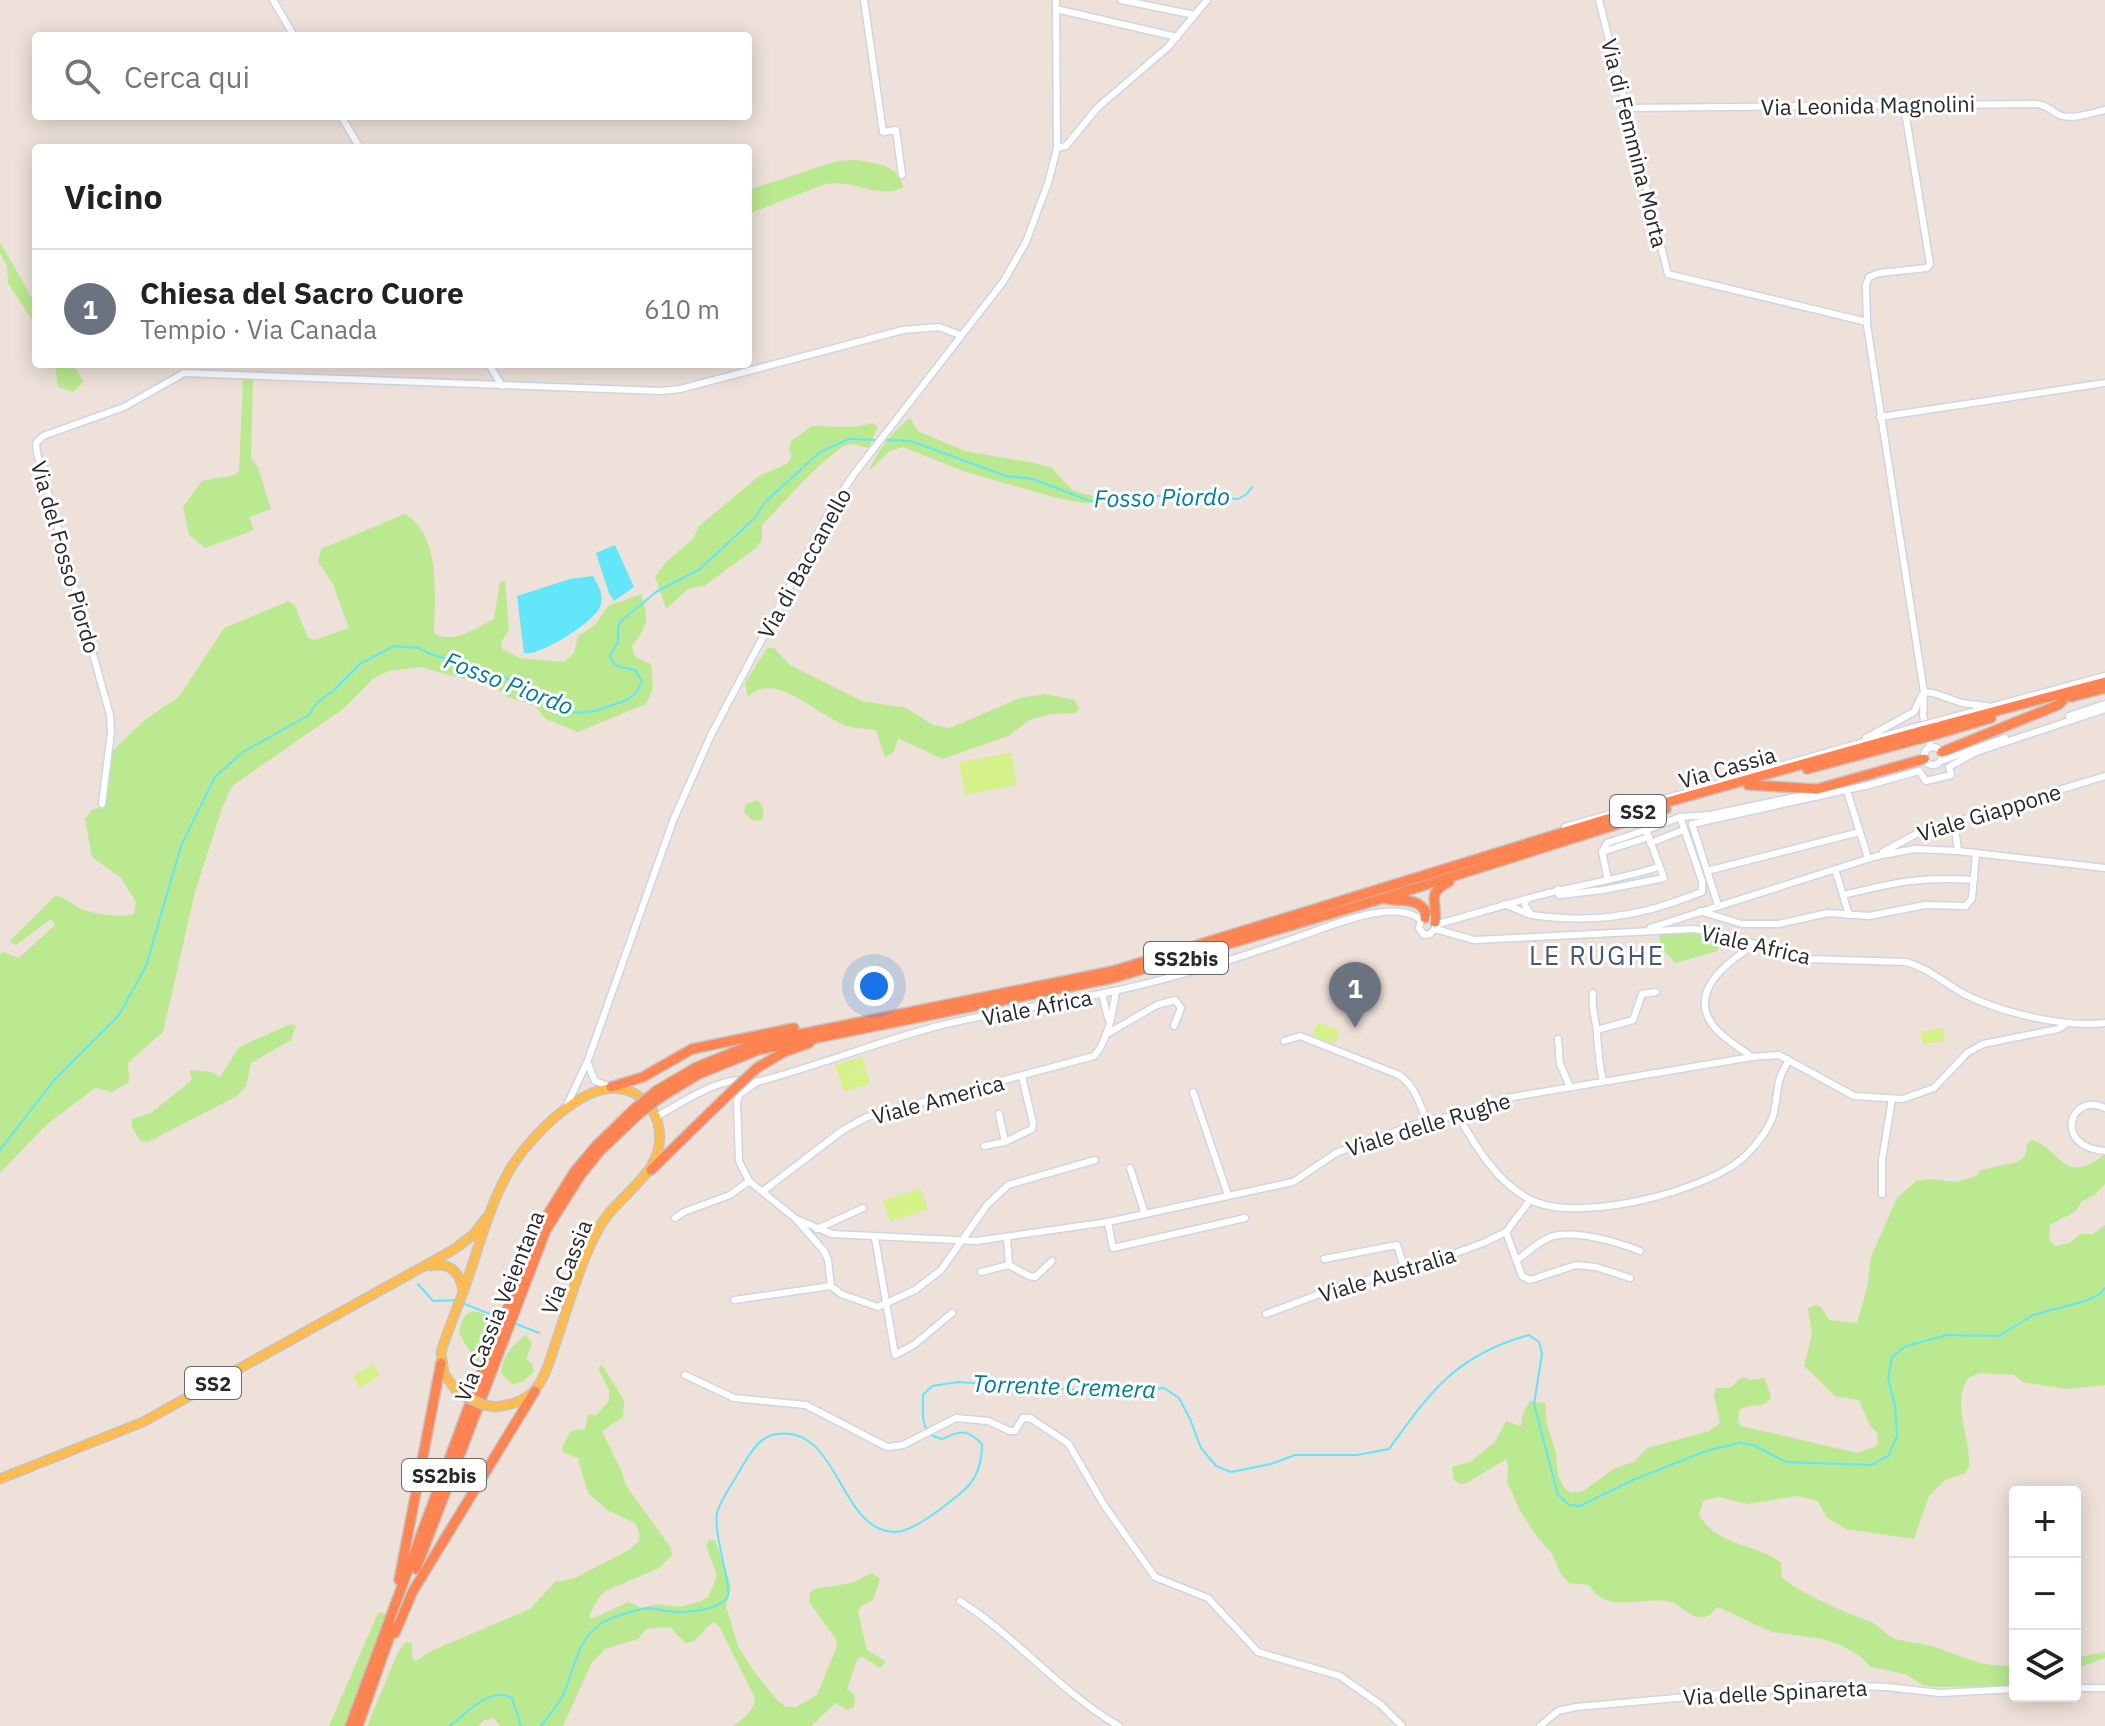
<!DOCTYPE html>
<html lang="it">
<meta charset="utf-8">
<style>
:root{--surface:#fff;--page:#f2f2f2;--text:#222;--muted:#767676;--line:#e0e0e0;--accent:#3376ff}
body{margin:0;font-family:"IBM Plex Sans",sans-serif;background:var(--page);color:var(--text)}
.controls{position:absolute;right:24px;bottom:24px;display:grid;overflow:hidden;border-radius:8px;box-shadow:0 4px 20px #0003}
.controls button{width:72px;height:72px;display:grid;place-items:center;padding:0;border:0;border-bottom:2px solid var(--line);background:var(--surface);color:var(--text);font:40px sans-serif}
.you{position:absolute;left:874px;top:986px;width:28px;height:28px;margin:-20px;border:6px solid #fff;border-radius:50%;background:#1a73e8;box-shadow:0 0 0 12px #1a73e833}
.badge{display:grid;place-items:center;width:52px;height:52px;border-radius:50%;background:var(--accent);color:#fff;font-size:26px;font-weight:700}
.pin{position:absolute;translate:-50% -66px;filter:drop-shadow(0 2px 4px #0008)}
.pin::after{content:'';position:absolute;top:42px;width:28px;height:24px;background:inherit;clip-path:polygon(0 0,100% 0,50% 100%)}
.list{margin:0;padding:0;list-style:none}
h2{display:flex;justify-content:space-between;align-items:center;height:104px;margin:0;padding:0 32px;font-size:34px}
h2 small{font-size:26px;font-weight:400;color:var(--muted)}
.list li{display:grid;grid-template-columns:52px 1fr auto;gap:24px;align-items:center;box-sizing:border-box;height:120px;padding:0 32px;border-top:2px solid var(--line)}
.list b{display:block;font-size:30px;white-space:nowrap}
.list p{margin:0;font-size:26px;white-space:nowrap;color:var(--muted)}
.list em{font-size:26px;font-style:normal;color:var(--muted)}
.icon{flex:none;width:44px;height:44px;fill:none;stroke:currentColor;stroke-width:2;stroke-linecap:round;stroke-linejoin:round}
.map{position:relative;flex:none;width:2105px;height:1726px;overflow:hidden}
.search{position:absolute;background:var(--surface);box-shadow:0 4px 20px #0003;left:32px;top:32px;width:720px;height:88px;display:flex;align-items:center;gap:20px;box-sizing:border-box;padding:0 28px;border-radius:8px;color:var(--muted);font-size:30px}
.panel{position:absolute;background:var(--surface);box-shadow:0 4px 20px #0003;left:32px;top:144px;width:720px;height:224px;border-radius:8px}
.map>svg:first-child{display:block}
.green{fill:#bbe990}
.pitch{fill:#d4f18a}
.water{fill:#61e6fa}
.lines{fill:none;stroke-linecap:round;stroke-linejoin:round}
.stream{stroke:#61e6fa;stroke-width:2}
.minor-casing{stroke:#ced5e4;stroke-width:9}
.major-casing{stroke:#c3c3c3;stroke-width:11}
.highway-casing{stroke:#c3c3c3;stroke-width:12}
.minor{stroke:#fff;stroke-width:6}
.major{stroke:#fdbc4d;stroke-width:8}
.highway{stroke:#ff8451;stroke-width:9}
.minor-bridge-casing{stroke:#ced5e4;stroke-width:9;stroke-linecap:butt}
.major-bridge-casing{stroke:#c3c3c3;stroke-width:11;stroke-linecap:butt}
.highway-bridge-casing{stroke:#c3c3c3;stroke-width:12;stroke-linecap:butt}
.minor-bridge{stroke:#fff;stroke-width:6}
.major-bridge{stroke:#fdbc4d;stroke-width:8}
.highway-bridge{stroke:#ff8451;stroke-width:9}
.labels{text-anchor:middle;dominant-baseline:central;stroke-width:6;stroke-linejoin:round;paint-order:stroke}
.shield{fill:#fff;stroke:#696969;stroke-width:2}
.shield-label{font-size:20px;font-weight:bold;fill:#292929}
.street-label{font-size:22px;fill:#292929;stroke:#fff}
.water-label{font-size:24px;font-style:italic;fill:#027d9e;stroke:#fff}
.quarter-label{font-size:26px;letter-spacing:2px;fill:#45577d;stroke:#fff}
</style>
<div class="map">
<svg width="2105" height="1726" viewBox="0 0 2105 1726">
<rect width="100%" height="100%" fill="#ede1d9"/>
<g class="green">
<path d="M856,160c20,4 44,4 47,28 -27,11 -48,-9 -78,-4l-77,30v-24l89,-29z"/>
<polygon points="0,242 36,305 36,326 8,283 7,266 0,254"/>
<polygon points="55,364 73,364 84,382 73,392 58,387"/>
<polygon points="243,379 253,379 251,458 258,467 271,509 249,517 254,530 205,548 189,535 183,507 202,481 234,475 239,471"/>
<path d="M910,418l8,13 47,20 69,12 18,5 20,22 20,6 54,-4 5,5 -5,5 -63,1 -30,-6 -87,-25 -63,-25 -13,4 -21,20c7,-19 24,-40 41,-53z"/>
<path d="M873,423l5,3 -9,22c-6,-1 -14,-4 -19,-4 -16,1 -74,67 -88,81v14l-6,9 -52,38 -16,3 -22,20 -11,-32 12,-16 27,-23 4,-11 61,-51 28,-12 5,-8 -3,-6 2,-9 21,-15 43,1z"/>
<path d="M405,514c36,20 30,83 29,119 19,12 42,-5 60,-14l6,-37 5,-2 4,50 -8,12 2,8 17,8 44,4 10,-9 4,-17 17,-11 13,-19 33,-12c8,26 8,29 -9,52l3,11 16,7 2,24 -7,16 -68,28 -32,-13 -12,-14 -27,-8 -10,-9 -76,-21 -32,4 -15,7 -31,31 -111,77 -10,22 -27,84 -32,140 -35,31 1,19 -17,10 -17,-4 -50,38 -45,47v-219l3,-2 16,6 36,-33 -4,-6 -35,26 -7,-3 46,-46c16,3 17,10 29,14 11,4 40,8 50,4l2,-12 -15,-24 -29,-21 -7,-38 7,-9 13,-4 8,-56 33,-31 33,-22 45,-69 65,-27 6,5 13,32 7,2 34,-12 -16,-44 -15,-22 3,-13z"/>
<path d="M767,648h7l16,17 72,36 44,7 27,17 17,3 70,-30 25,-4 29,6 5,7 -3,6 -24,1 -21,5 -23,17 -66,23 -44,-21 -4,14 -9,5 -9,-27c-9,-2 -17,-1 -25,-3 -30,-7 -76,-59 -103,-30l-3,-14z"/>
<path d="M758,800c5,6 7,12 4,20 -9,2 -12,0 -18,-8l2,-8z"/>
<polygon points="1658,933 1703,933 1722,940 1717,951 1675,963 1662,948"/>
<polygon points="291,1024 296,1026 291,1040 251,1063 246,1086 237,1096 148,1142 140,1141 132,1127 132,1119 151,1113 192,1080 190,1070 211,1072 220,1077 239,1047"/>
<path d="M2031,1140c28,5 31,49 74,14v30l-10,11 -14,7 -5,9 -26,14 -1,15 7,6 14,-3 10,-9h13l12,-9v160l-39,4 -43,-7 -9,-7 -34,-2 -12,5c-17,29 3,58 1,88l-3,7 -21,7 -16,16 -15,43 -68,-10 -19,-11 -9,-17 -21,-5 -50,8 -28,-7 -15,3 -5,14c16,32 57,29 82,49l1,15c27,20 58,32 89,44 10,4 14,14 25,17 13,4 29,4 42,9 27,9 48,22 77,16v22l-78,1 -14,-2 -18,-11 -34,-7 -10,-10 -18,-11 -20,-7 -51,-7 -54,-25c-4,3 -7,9 -14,10 -14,3 -21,-12 -33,-15 -28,-7 -64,14 -82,-17l-20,-2 -9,-10 -7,-18 -18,-21 -16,-25 -12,-28 1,-16 -2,-6 -39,24 -7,1 -6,-4 -2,-13 18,-5 25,-20 11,-21 15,5 2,-12 7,-13 15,2 2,22 9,28 2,23 7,13 6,4 12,-2 32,-23 19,-6 13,-14 62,-17 11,-8 -6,-27 2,-8h14l12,-11 9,3 14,-2 6,20c-9,12 -22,4 -32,13l-1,10 3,5 116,27 17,-6 4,-3 -1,-12 -7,-6 -11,-26 -24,-4 -31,-30 8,-32 -4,-26 8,-3 5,2 8,13 28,3 10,-35 4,-31 26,-59 19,-17 13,-2 26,3 22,-6 3,-6 38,-8 7,-6 2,-12z"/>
<path d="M473,1311l17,5 7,10 -14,32 -7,4 -17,-29c2,-10 4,-19 14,-22z"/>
<path d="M526,1335l6,9 -6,15 6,5 1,8 -10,10 -11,2 -11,-11c1,-16 12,-29 25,-38z"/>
<path d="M602,1365l22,35 -1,17 -21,14 20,41 3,12 46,64 1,7 -13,13 -53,23 -6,5 -11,19 2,4 38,-17 13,6 15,-4 21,3 24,-6 6,-4 9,-21 -11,-31 4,-5h5l16,46 -5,20 12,40 15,24 25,31 8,6h10l21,-12 19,-46 1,-8 -28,-39 1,-9 4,-4 38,-6 20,-10 8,6 -7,21 -12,6 -3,6 9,38 17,10 1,3 -5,5 -19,-12 -4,4 -10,29 8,6 -1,12 -7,3 -11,-7 -25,23h-78c11,-8 20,-14 22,-28l-36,-72 -5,-4c-12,6 -14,21 -29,21l-15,-16 -24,2 -8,10 -33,10 -13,13 -29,64h-63l-6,-8 -10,2 -6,6h-111l31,-74 8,-10 6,1v15l4,3 15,-10 99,-42 25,-27 20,-4 54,-28 9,-8 2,-6 -5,-13 -28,-13 -19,-17 -10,-35 -14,-5 -2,-5 8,-16 8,-3 7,1 3,-16 7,2 14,-15v-11l-11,-22z"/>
<polygon points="382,1612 385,1615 385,1624 346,1726 329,1726 378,1613"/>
<polygon points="2105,1652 2105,1658 2075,1669 2075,1658"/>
</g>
<g class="pitch">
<polygon points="1011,753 1017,785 965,795 959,762"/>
<polygon points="1318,1022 1340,1031 1334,1044 1312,1035"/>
<polygon points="1943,1028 1945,1041 1923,1044 1921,1032"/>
<polygon points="862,1057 866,1069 843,1077 866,1071 870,1084 844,1092 835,1065"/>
<polygon points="920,1188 928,1209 890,1222 883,1201"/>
<polygon points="373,1364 380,1376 359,1388 353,1376"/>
</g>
<g class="water">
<polygon points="615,545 634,587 614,601 609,593 596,553"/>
<path d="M593,576c5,9 12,20 7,31 -6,15 -61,50 -76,46l-7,-57 53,-17z"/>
</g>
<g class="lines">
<g class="stream">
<polyline points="886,440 911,441 1006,476 1033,479 1090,501 1171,495 1238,499 1247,494 1252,487"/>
<path d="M0,1150l55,-71 64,-64 27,-49 35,-120 34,-69 28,-25 66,-37 8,-12 16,-12 27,-27 34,-18 25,2 9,5 90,29 34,22 24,9 19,-2 32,-11 9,-7 6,-11 -6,-11c-11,-5 -22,-1 -26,-15l8,-14v-15l3,-6 35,-29 44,-23 56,-52 8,-14 56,-51 29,-13 26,1"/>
<polyline points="418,1284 433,1301 456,1300"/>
<polyline points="462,1303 500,1318"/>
<polyline points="514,1323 539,1333"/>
<path d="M926,1429l-3,-11v-23l9,-9 26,-4 137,9 69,-3 15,10 11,21 11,29 15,18 15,6 40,-8 24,-9h62l32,-6c42,-58 67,-94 140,-114l10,7 3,12 -8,50 24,91 11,10 11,1 53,-26 73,-29 33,-8 14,2 33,17 85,3 17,-9 9,-20 -2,-31 -7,-26 4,-22 14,-11 41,-11 52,1 34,-21 52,-14 15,-7 5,-6"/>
<path d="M450,1726c18,-14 39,-40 62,-28l9,28"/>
<path d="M541,1726c7,-9 15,-19 21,-29 12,-24 14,-58 40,-74 10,-6 33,-13 46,-15 5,0 12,2 18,3 15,2 53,1 62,-15 4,-8 -15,-63 -11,-83 4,-15 18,-33 26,-48 8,-13 17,-29 34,-31 63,-9 61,97 118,98 19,0 52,-28 67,-40 15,-12 20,-28 20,-48 -15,-15 -21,-14 -40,-5l-12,-4"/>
</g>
<g class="minor-casing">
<g id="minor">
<polyline points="273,0 294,36"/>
<polyline points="864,0 883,132 896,130 902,175"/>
<polyline points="1121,0 1195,15"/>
<polyline points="1599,0 1668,274 1867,322"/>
<polyline points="1056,9 1177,37"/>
<polyline points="1904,105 1930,264 1927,268 1879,273 1869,277 1866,285 1867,325 1924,692 1923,716 1931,747"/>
<path d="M1626,108l410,-4c11,1 14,6 23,11 13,5 33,-2 46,-5"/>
<polyline points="341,116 360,148"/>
<polyline points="1057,148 1066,146 1097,108 1168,47 1207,0"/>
<polyline points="489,364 502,386"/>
<polyline points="1880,417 2105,383"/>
<polyline points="1924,692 1933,693 1962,703 1986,706"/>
<polyline points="2069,716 2105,704"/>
<polyline points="1935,722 2105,676"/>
<polyline points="1866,738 1914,712 1922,695"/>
<circle cx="1933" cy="756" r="9"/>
<polyline points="1941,761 2005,738"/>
<polyline points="1847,791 1868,858"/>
<polyline points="102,804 111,732 110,715 37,453 36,443 43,436 124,407 184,373 661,391 680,389 903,330 939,327 960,335"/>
<polyline points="1680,817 1710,815 1818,792"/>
<polyline points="1954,821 1958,851"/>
<polyline points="1565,827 1916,727"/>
<polyline points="1650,843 1684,830"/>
<polyline points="1602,852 1607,843 1646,830"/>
<polyline points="1602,852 1649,837"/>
<polyline points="1602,852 1608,880"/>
<polyline points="1883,852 1918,833 2105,776"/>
<polyline points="1835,869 1849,915"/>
<polyline points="1707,871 1860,832"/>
<path d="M1558,889l1,6 44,-5 61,-12 -18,-48 34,-13 22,64v11c-20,7 -39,15 -59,19 -36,9 -76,9 -112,4l-6,-10 1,-6c44,-13 89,-18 132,-32"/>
<path d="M1843,895c50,-12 78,-19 131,-15"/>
<polyline points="1504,904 1531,915"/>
<polyline points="1718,905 1692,824 1869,785 1919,771 1926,781 1951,775 1949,767 1976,752 2105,709"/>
<polyline points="1700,911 1742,924 1778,924 1828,913 1869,916 1925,905 1966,906 1972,898 1976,853"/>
<path d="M1421,920l-2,8 5,7 6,-1 5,-5 39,11 219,-11 17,2 97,28 99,3c23,6 39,22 60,33 37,18 99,33 139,28"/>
<polyline points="1435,925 1526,899"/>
<polyline points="1650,928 1877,856 1915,849 1958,851 2105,868"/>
<path d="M1593,993c-2,16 3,26 4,41 1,16 2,31 6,47"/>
<polyline points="1102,994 1108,1018"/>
<polyline points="1597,1030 1633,1020 1642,994 1656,992"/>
<polyline points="1105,1035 1157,1005 1175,1000 1181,1008 1174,1026"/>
<polyline points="1558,1039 1560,1064 1570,1087"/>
<path d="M1284,1041l16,-5 99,39c17,12 19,27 28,45"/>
<path d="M1752,1057c-12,-9 -26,-17 -36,-28 -32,-36 12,-68 40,-85"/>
<polyline points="588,1064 595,1081 611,1087"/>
<polyline points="757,1082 740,1094 737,1101 739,1161 749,1181 796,1219 824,1251 828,1260 831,1286 841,1294 878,1307 915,1290 941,1270 987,1205 1008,1185 1095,1160"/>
<polyline points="1193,1092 1228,1195"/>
<polyline points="566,1107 588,1060 673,821 711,735 832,507 854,474 1003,282 1026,242 1048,183 1057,148 1056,0"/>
<path d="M2105,1108c-35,-17 -53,39 0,43"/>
<polyline points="999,1114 1005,1142"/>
<path d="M1458,1116c19,32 38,65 71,83 46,26 184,-8 219,-46 10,-10 23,-27 26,-41 5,-23 1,-30 15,-52"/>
<path d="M656,1117c28,-15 68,-45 101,-35 61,-16 120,-40 181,-56 53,-13 108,-21 162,-32 70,-14 137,-35 204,-59 29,-10 90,-37 117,-15l8,-2 6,4v7"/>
<polyline points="984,1146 1005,1142 1032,1129 1033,1123 1022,1077"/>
<polyline points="1130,1168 1145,1214"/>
<path d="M763,1191l80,-61 24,-13 227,-61c14,-15 19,-45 22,-65"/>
<polyline points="1882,1194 1882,1160 1892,1099"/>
<polyline points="675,1218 684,1212 730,1195 749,1181"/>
<polyline points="796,1219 832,1234 976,1241 1108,1222 1293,1182 1336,1153 1427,1120 1458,1116 1506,1098 1752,1057 1779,1055 1854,1096 1903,1099 1934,1088 1967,1053 1983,1044 2058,1029 2066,1024"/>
<polyline points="1108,1222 1113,1248 1245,1218"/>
<polyline points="817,1229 863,1208"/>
<polyline points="1506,1232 1522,1276 1530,1280 1576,1265 1596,1267 1630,1278"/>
<polyline points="875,1238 895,1355 915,1344 952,1313"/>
<polyline points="1007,1238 1009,1265"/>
<polyline points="1324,1259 1397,1245 1405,1271"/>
<path d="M1517,1260c10,-7 20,-17 31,-22 23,-10 70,4 92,13"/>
<polyline points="981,1272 1009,1265 1029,1276 1035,1277 1052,1261"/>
<polyline points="734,1300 831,1286"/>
<polyline points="1266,1314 1333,1289 1426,1264 1483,1243 1506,1232 1530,1200"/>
<polyline points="685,1375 734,1398 806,1405 887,1447 903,1445 956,1418 988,1421 1010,1431 1015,1431 1023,1418 1030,1418 1068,1443 1104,1505 1155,1577 1208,1598 1258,1652 1340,1676 1381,1705 1402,1726"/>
<path d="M960,1601c57,36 101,92 159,125"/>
<polyline points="2075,1688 2105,1688"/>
<polyline points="1540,1726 1558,1711 1576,1707 1822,1685 1887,1687 1940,1693 2015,1689"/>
</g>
</g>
<g class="major-casing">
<g id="major">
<path d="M430,1266c21,-5 31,8 33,26"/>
<path d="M459,1394l-15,-20 -3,-22c7,-23 17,-45 25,-68 13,-37 23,-78 43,-113 19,-32 76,-94 117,-81 17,5 31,21 33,39 7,45 -42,65 -60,99 -19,35 -30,76 -43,114 -5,15 -11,37 -22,49 -10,11 -25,14 -38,16"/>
<polyline points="0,1479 143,1422 453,1250 473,1235 486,1218"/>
</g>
</g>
<g class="highway-casing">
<g id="highway">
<polyline points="2071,697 2105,688"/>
<polyline points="1936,727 2105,682"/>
<polyline points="1937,734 1991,718"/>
<polyline points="1942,752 2058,705 2063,700"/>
<polyline points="1807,769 1919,739"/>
<polyline points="1748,785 1817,789 1924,759"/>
<path d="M1387,899c15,3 30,-2 39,13l-1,6"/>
<path d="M1435,922c3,-20 -10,-28 14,-40"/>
<polyline points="757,1068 784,1052 809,1043"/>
<polyline points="611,1087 643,1077 692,1049 794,1028"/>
<polyline points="656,1091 697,1067 756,1043 1113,971 1607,819 1917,732"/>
<polyline points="661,1097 699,1074 758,1050 1113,978 1384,898 1666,809"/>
<polyline points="651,1170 731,1092"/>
<polyline points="416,1569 546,1230 580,1176 600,1151 639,1114"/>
<polyline points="399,1580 441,1363"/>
<polyline points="395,1633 413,1591 535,1391"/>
<polyline points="350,1726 473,1395 540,1227 575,1171 596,1146 634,1109"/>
<polyline points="358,1726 393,1627"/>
</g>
</g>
<use href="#minor" class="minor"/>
<use href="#major" class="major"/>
<use href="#highway" class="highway"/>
<g class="minor-bridge-casing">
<polyline id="minor-bridge" points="1916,727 1935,722"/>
</g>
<g class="major-bridge-casing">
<polyline id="major-bridge" points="459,1394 484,1405 496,1407"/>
</g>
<g class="highway-bridge-casing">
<g id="highway-bridge">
<polyline points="1917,732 1936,727"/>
<polyline points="1919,739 1937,734"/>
<polyline points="731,1092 757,1068"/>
<polyline points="634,1109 656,1091"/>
<polyline points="639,1114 661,1097"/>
</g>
</g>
<use href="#minor-bridge" class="minor-bridge"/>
<use href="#major-bridge" class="major-bridge"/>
<use href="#highway-bridge" class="highway-bridge"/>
</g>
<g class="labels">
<g class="shield">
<rect x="1610" y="795" width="56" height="32" rx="6"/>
<rect x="1144" y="942" width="84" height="32" rx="6"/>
<rect x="185" y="1367" width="56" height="32" rx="6"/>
<rect x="402" y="1459" width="84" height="32" rx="6"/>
</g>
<g class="shield-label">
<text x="1638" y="811">SS2</text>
<text x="1186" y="958">SS2bis</text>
<text x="213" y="1383">SS2</text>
<text x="444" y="1475">SS2bis</text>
</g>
<g class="street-label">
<text transform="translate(1868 105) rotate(-1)">Via Leonida Magnolini</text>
<text transform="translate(1635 143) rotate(76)">Via di Femmina Morta</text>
<text transform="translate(66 557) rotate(74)">Via del Fosso Piordo</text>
<text transform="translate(804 563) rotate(-61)">Via di Baccanello</text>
<text transform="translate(1727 767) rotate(-16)">Via Cassia</text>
<text transform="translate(1989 812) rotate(-17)">Viale Giappone</text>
<text transform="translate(1756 944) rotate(13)">Viale Africa</text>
<text transform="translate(1037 1007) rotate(-11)">Viale Africa</text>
<text transform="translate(938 1099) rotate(-15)">Viale America</text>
<text transform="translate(1428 1124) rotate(-17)">Viale delle Rughe</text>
<text transform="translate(566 1267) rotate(-68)">Via Cassia</text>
<text transform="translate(1387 1274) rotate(-17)">Viale Australia</text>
<text transform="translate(499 1306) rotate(-68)">Via Cassia Veientana</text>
<text transform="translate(1775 1692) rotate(-3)">Via delle Spinareta</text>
</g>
<g class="water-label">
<text transform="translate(1162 497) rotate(-1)">Fosso Piordo</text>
<text transform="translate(509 683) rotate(21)">Fosso Piordo</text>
<text transform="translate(1064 1386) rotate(2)">Torrente Cremera</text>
</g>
<g class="quarter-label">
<text x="1597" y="955">LE RUGHE</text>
</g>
</g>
</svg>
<div class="controls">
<button>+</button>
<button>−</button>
<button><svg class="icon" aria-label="layers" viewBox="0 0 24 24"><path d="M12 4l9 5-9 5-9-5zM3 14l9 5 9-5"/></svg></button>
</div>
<div class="you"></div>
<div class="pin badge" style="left:1355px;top:1028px;background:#6b7280">1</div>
<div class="search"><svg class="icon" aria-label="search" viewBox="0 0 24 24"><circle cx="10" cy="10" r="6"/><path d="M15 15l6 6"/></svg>Cerca qui</div>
<section class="panel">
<h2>Vicino<small></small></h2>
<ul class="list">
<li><span class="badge" style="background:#6b7280">1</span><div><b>Chiesa del Sacro Cuore</b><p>Tempio · Via Canada</p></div><em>610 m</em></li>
</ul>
</section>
</div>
